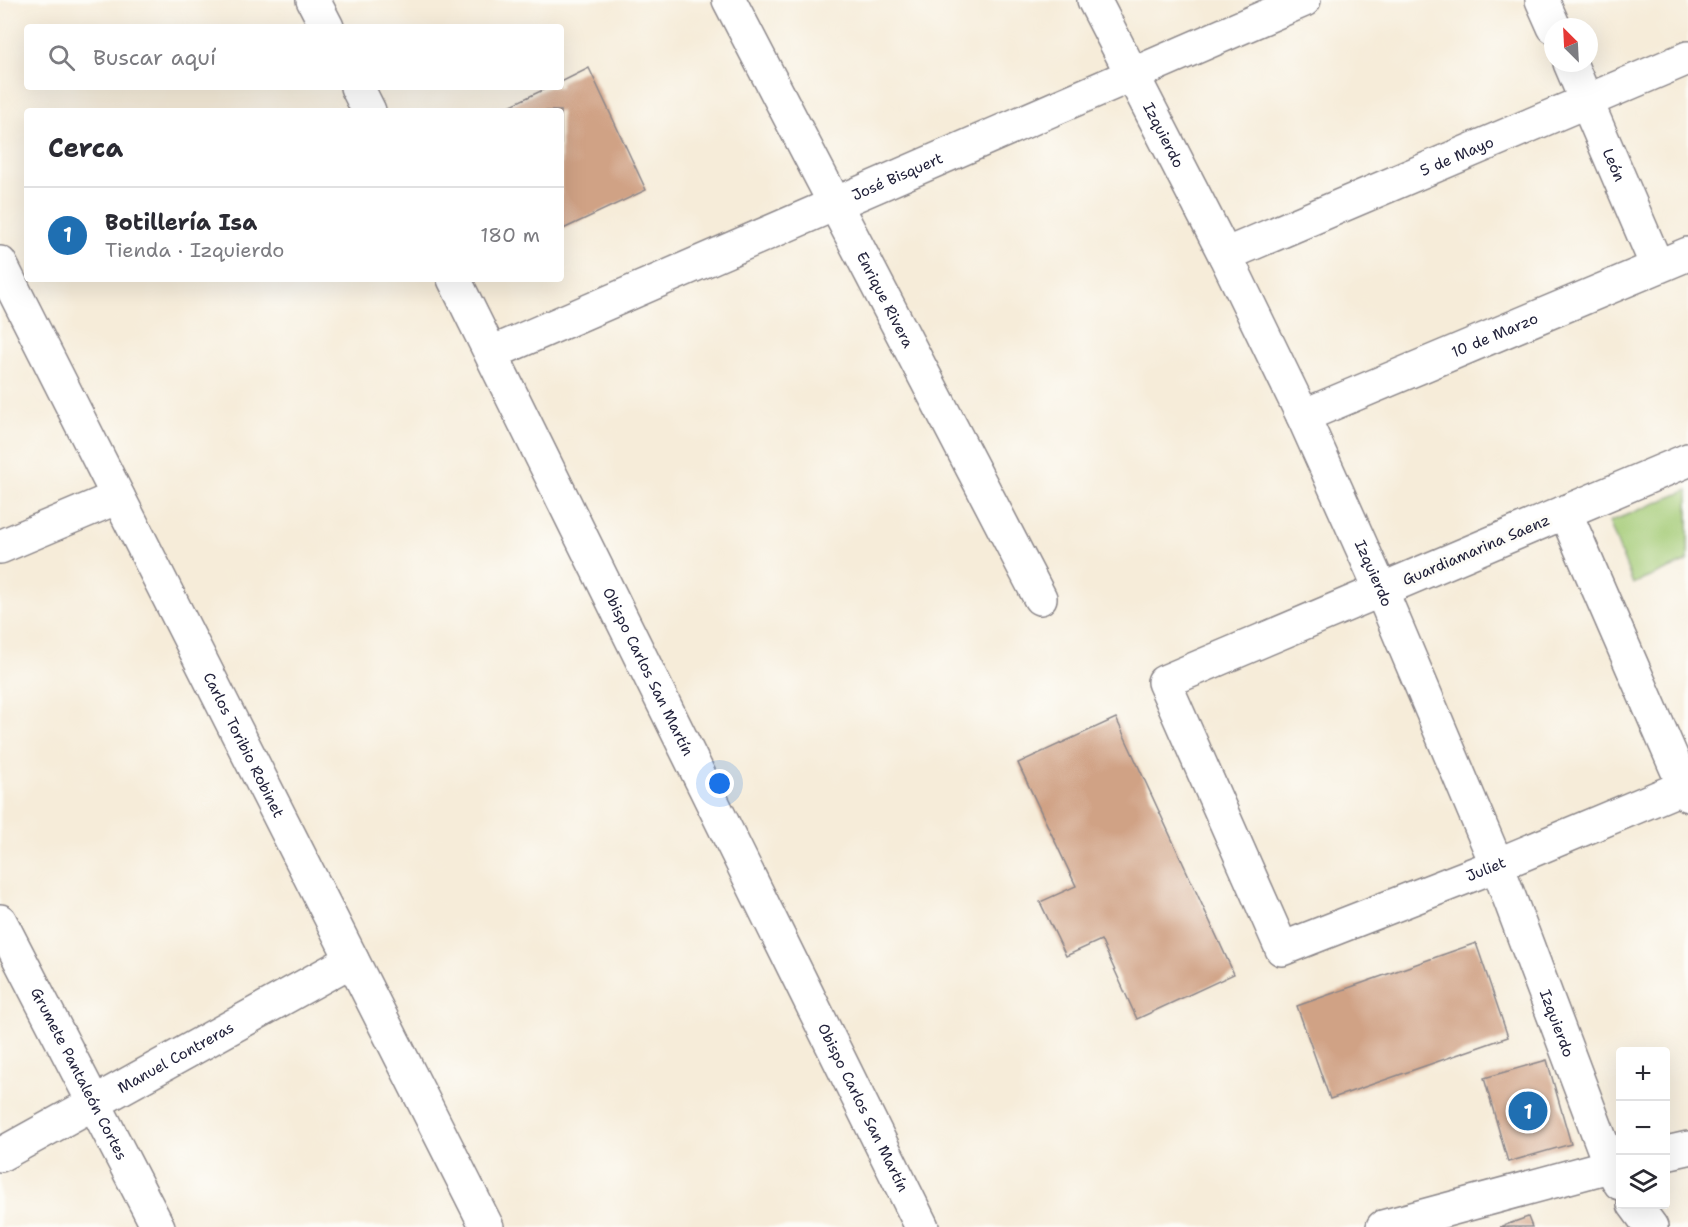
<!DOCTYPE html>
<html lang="es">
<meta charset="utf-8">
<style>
:root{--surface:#fff;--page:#f2f2f3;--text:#2b2b33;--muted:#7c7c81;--line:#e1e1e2;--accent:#1f6fb2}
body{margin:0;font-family:"Shantell Sans",sans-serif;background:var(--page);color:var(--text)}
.controls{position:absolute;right:18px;bottom:18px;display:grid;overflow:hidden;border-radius:6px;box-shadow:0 6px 24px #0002}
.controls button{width:54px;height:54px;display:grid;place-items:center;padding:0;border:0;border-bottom:2px solid var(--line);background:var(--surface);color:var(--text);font:30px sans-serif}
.compass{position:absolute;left:1544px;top:18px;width:54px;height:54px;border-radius:50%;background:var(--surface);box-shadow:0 6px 24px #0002;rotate:336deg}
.you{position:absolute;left:720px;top:784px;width:21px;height:21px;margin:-15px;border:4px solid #fff;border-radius:50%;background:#1a73e8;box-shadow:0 0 0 9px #1a73e833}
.badge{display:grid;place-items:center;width:39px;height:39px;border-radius:50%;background:var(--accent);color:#fff;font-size:20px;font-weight:700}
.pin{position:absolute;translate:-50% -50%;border:3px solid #fff;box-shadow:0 2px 6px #0006}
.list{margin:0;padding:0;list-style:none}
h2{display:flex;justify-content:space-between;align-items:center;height:78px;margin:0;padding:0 24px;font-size:26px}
h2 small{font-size:20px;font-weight:400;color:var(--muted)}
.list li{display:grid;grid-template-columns:39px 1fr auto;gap:18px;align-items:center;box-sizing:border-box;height:96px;padding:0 24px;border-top:2px solid var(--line)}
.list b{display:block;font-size:22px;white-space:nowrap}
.list p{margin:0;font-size:20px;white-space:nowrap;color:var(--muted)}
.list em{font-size:20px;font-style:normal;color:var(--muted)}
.icon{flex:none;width:33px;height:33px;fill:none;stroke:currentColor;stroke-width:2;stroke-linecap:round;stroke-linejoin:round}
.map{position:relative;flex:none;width:1688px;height:1227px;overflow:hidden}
.search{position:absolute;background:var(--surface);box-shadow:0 6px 24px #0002;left:24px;top:24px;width:540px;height:66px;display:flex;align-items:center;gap:15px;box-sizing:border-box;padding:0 21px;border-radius:6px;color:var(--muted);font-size:22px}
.panel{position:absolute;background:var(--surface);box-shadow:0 6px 24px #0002;left:24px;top:108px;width:540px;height:174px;border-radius:6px}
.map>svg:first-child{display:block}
.green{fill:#a3ca75;stroke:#627658;stroke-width:1.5}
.building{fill:#d0a285}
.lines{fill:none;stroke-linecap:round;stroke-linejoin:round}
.minor-casing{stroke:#8c878a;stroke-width:36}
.minor{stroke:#fff;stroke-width:33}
.labels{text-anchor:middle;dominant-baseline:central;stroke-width:6;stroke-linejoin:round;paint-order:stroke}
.street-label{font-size:15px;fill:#22223b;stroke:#fdfcf7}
</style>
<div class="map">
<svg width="1688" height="1227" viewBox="0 0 1688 1227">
<rect width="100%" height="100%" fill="#fdfcf7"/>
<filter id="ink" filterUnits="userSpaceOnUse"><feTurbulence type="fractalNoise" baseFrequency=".0167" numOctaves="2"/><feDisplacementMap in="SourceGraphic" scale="12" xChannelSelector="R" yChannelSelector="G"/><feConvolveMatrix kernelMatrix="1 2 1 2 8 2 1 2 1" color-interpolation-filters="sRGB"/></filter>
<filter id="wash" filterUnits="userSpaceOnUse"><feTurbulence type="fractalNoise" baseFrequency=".008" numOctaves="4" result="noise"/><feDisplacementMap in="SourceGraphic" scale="24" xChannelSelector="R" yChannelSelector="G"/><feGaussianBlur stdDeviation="1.35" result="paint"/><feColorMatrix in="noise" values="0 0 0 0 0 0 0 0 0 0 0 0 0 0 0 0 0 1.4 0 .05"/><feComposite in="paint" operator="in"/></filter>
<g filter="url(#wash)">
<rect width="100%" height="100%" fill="#f6ecd9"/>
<polygon class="green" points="1688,490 1688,561 1633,584 1609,522"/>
<g id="blocks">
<g class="building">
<polygon points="589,68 646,190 561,230 561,111 499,111 549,87 561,87 561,82"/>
<polygon points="1116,718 1234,974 1137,1019 1101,940 1066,956 1040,902 1076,886 1018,763"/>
<polygon points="1476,943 1508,1037 1330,1099 1297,1006"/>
<polygon points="1547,1060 1571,1144 1508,1162 1484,1078"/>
<polygon points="1528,1217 1532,1227 1500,1227"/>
</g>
</g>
</g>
<g filter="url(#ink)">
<use href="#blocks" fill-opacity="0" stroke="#8c878a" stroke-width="1.5"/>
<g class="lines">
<g class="minor-casing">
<g id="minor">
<polyline points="313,0 327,27"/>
<path id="s1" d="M729,0l311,598"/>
<path id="s2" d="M1094,0l131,255 78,161 78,174 116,275 113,300 10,18"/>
<polyline points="1542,0 1554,27"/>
<path id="s3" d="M1570,63l87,203"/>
<polyline points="357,87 369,111"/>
<path id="s4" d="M1225,255l463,-197"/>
<path id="s5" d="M0,263l487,964"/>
<path id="s6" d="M454,279l468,948"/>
<path id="s7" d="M492,353l812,-353"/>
<path id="s8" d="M1303,416l385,-162"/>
<path id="s9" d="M1688,460l-524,222 118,267 215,-84 191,-80"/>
<polyline points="1565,512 1688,795"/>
<polyline points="0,547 118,497"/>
<path id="s10" d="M0,921l158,306"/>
<polyline points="1666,1153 1688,1148"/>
<path id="s11" d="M0,1155l352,-195"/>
<polyline points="1634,1204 1651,1227"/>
<polyline points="1383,1227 1620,1163"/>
</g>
</g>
<use href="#minor" class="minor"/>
</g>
</g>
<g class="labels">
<g class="street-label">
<text stroke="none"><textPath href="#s2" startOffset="152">Izquierdo</textPath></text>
<text stroke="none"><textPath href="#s4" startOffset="252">5 de Mayo</textPath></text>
<text stroke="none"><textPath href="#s3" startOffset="111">León</textPath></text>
<text stroke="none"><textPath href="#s7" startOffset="442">José Bisquert</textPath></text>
<text stroke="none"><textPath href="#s1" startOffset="338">Enrique Rivera</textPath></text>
<text stroke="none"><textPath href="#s8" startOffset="208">10 de Marzo</textPath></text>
<text transform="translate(1476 550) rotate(-23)">Guardiamarina Saenz</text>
<text stroke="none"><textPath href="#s2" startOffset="638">Izquierdo</textPath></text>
<text stroke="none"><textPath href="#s6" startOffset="438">Obispo Carlos San Martín</textPath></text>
<text stroke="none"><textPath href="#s5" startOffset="540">Carlos Toribio Robinet</textPath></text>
<text stroke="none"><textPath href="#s9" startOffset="1080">Juliet</textPath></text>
<text stroke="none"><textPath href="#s2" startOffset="1124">Izquierdo</textPath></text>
<text stroke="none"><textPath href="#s11" startOffset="201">Manuel Contreras</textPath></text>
<text stroke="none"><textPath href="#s10" startOffset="172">Grumete Pantaleón Cortes</textPath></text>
<text stroke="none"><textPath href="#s6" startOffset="924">Obispo Carlos San Martín</textPath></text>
</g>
</g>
</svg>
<div class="controls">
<button>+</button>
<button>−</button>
<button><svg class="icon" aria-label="layers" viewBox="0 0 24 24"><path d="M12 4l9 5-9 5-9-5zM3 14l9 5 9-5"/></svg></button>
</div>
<svg class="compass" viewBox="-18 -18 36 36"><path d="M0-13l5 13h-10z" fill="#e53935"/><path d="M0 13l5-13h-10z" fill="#7c7c81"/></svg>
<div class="you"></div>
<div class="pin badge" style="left:1528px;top:1111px">1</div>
<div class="search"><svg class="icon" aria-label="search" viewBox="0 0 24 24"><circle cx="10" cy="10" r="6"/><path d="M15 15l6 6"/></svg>Buscar aquí</div>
<section class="panel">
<h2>Cerca<small></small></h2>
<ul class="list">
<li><span class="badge">1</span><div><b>Botillería Isa</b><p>Tienda · Izquierdo</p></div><em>180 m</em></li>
</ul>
</section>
</div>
